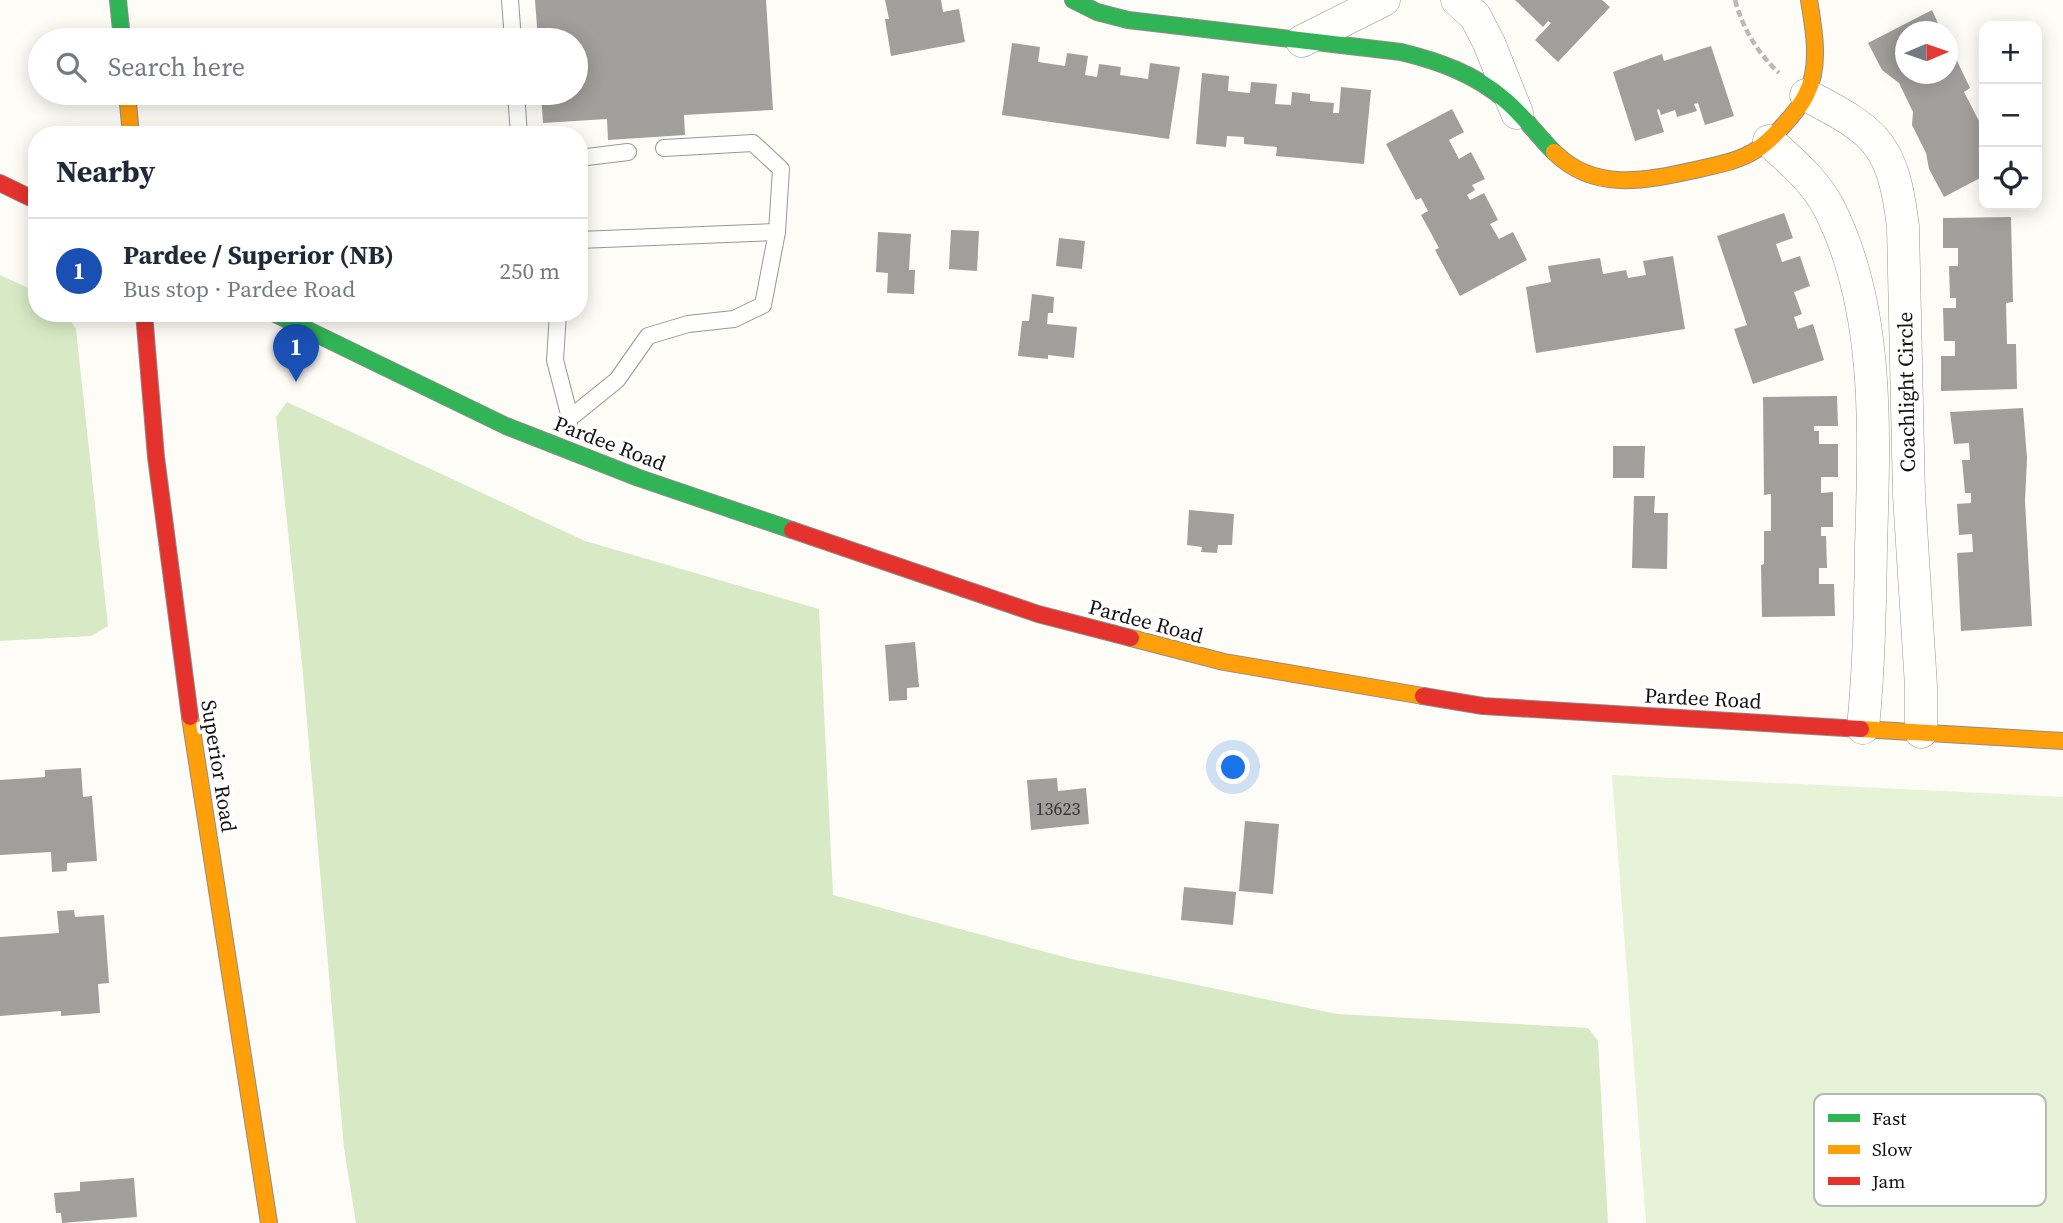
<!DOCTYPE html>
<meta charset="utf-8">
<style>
:root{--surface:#fff;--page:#f6f6f7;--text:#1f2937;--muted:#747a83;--line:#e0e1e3;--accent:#0b8043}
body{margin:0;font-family:"Source Serif 4",serif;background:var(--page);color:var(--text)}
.controls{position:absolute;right:21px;top:21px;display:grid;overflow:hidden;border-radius:14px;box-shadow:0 4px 18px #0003}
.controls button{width:63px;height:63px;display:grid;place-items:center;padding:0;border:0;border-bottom:2px solid var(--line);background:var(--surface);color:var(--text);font:35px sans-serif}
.compass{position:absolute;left:1895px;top:21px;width:63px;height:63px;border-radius:50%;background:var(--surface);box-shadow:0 4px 18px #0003;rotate:88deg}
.you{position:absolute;left:1234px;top:768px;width:24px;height:24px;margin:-18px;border:5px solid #fff;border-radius:50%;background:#1a73e8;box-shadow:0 0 0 10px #1a73e833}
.badge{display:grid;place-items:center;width:46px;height:46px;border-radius:50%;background:var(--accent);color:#fff;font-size:23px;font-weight:700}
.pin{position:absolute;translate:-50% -58px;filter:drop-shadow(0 2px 4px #0008)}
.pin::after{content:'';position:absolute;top:37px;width:24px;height:21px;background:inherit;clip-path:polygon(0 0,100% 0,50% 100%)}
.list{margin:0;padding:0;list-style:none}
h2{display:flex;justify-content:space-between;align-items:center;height:91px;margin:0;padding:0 28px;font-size:30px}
h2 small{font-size:23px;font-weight:400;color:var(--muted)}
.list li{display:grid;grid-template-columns:46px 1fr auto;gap:21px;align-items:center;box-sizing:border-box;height:105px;padding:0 28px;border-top:2px solid var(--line)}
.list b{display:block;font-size:26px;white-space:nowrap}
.list p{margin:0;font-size:23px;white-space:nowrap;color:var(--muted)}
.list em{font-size:23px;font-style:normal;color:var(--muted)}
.icon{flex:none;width:38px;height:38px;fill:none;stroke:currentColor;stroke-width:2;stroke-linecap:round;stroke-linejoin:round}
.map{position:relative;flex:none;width:2063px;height:1223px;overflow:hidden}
.search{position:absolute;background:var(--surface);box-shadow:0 4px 18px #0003;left:28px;top:28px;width:560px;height:77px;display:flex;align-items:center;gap:18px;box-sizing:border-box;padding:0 24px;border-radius:38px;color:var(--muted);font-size:26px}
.panel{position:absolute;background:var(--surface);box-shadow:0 4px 18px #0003;left:28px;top:126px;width:560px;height:196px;border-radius:28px}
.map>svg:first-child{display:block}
.green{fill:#e7f3d7}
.forest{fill:#d8eac5}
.building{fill:#a19f9c}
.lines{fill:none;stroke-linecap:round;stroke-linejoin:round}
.lane-casing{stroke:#979795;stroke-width:18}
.street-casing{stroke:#979795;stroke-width:33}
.fast-casing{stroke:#8e8d8b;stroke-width:18}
.slow-casing{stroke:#8e8d8b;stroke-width:18}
.jam-casing{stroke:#8e8d8b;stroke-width:18}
.path{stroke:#b9b9b8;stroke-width:4.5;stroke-dasharray:7 3.5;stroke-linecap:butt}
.lane{stroke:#fffffe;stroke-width:16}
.street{stroke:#fffffe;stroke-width:32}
.fast{stroke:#30b455;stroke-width:16}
.slow{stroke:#ff9f0a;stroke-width:16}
.jam{stroke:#e5322d;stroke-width:16}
.labels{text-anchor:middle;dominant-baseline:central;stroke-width:7;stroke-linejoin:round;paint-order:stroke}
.number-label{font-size:18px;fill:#353434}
.street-label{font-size:21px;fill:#111;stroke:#fff}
.key{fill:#fff;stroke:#b8b8b8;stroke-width:2}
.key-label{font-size:19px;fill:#111}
</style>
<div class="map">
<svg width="2063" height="1223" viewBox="0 0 2063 1223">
<rect width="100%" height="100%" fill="#fdfcf7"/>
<polygon class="green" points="1612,775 2063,797 2063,1223 1646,1223"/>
<g class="forest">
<polygon points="0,275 37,292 37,313 65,313 76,329 108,626 91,636 0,641"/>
<polygon points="287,402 585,541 819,609 833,895 1072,959 1337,1014 1588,1028 1598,1041 1608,1223 356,1223 344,1148 302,664 276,417"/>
</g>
<g class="building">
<polygon points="535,0 766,0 773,110 684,115 685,135 608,140 607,119 543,123 541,93 576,93 576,40 538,40"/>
<polygon points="885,0 941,0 943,12 959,9 965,42 891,56 885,19 889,19"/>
<polygon points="1515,0 1602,0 1610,7 1558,62 1535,40 1551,23 1548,21 1543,27"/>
<polygon points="1932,10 1942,32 1906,32 1906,74 1948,74 1948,42 1970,88 1964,92 1979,121 1984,118 1984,176 1944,197 1929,169 1926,153 1912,125 1913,112 1899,83 1882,70 1868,43"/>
<polygon points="1012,43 1040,47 1038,62 1065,66 1067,53 1088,56 1085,75 1097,77 1099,64 1121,67 1120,75 1148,79 1150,63 1180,67 1169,139 1002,115"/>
<polygon points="1711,46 1734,116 1705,125 1698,103 1694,104 1697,111 1677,117 1675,110 1661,115 1659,109 1657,110 1664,132 1635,141 1613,72 1662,54 1664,61"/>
<polygon points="1202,73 1229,76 1228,91 1250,93 1251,82 1277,84 1275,104 1291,105 1292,92 1310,94 1310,101 1334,103 1333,113 1339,113 1341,87 1371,90 1364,164 1276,156 1277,147 1244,144 1244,137 1227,136 1226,147 1196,144"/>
<polygon points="1452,109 1464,132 1449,140 1459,159 1471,152 1485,179 1472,185 1475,190 1467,195 1470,200 1484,193 1498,220 1490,224 1499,239 1513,232 1527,260 1460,296 1435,250 1439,248 1421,215 1428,211 1421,198 1416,200 1386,144"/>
<polygon points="1784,213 1793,238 1776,244 1782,262 1800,256 1810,286 1794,292 1802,314 1794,317 1798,329 1813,324 1824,360 1753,384 1734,329 1747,325 1717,236"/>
<polygon points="2011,217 2013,302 2006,303 2007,344 2016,344 2017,389 1941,391 1941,356 1955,356 1955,341 1944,341 1943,308 1956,308 1956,298 1950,298 1949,266 1958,266 1958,248 1943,248 1943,218"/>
<polygon points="951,230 979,231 977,271 949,269"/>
<polygon points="878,232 911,234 909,270 915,270 914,294 887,293 888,273 876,272"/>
<polygon points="1059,238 1085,241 1082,269 1056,266"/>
<polygon points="1673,256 1685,329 1536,353 1526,287 1551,282 1548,266 1600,258 1603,274 1626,270 1628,278 1646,275 1643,261"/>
<polygon points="1032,294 1054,297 1053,313 1048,313 1047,324 1077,327 1074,358 1048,355 1048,359 1018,356 1022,321 1029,321"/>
<polygon points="1837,396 1838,426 1814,426 1814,431 1819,431 1819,444 1838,444 1838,477 1821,477 1821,493 1833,492 1833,527 1821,527 1821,536 1826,536 1827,568 1819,568 1819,584 1834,584 1835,616 1762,617 1761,565 1764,564 1764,531 1771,531 1771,494 1764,495 1763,397"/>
<polygon points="2023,408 2027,458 2025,501 2032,626 1961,631 1957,553 1973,552 1972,534 1959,535 1957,504 1971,503 1971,493 1965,493 1962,460 1970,460 1969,443 1954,444 1950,412"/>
<polygon points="1613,446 1645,446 1644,478 1613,478"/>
<polygon points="1634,496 1655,496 1654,513 1668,513 1667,569 1632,568"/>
<polygon points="1189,510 1234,514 1232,545 1218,545 1217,553 1201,552 1202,547 1187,545"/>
<polygon points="915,642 919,687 907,688 907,700 889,701 885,645"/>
<polygon points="81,768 83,797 92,796 97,861 67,863 67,871 52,872 51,852 0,855 0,780 45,777 45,770"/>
<polygon points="1057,778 1058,791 1086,788 1089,824 1031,830 1027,780"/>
<polygon points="1245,821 1279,824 1273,894 1239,891"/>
<polygon points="1184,887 1236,892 1233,925 1181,920"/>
<polygon points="74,910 75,917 104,915 109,983 98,984 100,1013 61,1016 61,1011 0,1016 0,937 59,933 57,911"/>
<polygon points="134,1178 137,1217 62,1223 61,1213 56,1213 54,1193 80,1191 80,1182"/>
</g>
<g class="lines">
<g class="lane-casing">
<g id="lane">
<polyline points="510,0 513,40"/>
<polyline points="516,93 519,135"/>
<polyline points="579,158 628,152"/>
<polyline points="579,240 777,232"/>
<polyline points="558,313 555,360 570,418 568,425"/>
<polyline points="570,418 617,380 648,336 688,324 734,319 763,305 777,232 781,169 753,143 664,148"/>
</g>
</g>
<g class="street-casing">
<g id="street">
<polyline points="1457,0 1475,16 1489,43 1517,113"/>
<polyline points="1302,41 1384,0"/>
<path d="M1806,95c72,37 87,50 97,132l6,268 12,191v46"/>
<path d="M1769,141c22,20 47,41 60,67 52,102 45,229 42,340 -1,60 -2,120 -8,180"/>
</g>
</g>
<g class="fast-casing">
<g id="fast">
<polyline points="118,0 122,40"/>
<path d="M1073,0l24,12 31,8 273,32c37,9 74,22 104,48 18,15 32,35 49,52"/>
<polyline points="273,313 506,426 639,478 792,530"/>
</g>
</g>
<g class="slow-casing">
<g id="slow">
<polyline points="127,93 131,135"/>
<path d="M1554,152c40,40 91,29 141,18 21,-5 42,-8 61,-20 14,-8 43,-40 50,-55 15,-29 8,-64 3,-95"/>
<polyline points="1131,638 1224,662 1423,696"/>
<polyline points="190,717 269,1223"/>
<polyline points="1861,729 2063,741"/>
</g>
</g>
<g class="jam-casing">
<g id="jam">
<polyline points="0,183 37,201"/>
<polyline points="144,313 156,457 190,717"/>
<polyline points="792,530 1038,614 1131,638"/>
<polyline points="1423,696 1483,706 1861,729"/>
</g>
</g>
<path class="path" d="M1735,0c8,29 22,52 44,73"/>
<use href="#lane" class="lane"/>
<use href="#street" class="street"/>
<use href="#fast" class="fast"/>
<use href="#slow" class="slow"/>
<use href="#jam" class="jam"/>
</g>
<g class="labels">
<g class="number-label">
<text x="1058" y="808">13623</text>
</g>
<g class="street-label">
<text transform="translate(1906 392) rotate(-91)">Coachlight Circle</text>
<text transform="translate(610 443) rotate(21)">Pardee Road</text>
<text transform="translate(1146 621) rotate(15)">Pardee Road</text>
<text transform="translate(1703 698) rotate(3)">Pardee Road</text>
<text transform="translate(219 766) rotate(81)">Superior Road</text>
</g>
</g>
<rect x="1814" y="1094" width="232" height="112" rx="10" class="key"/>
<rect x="1828" y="1114" width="32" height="8" fill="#30b455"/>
<rect x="1828" y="1145" width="32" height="9" fill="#ff9f0a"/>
<rect x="1828" y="1177" width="32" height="8" fill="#e5322d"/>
<g class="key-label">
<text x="1872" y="1125">Fast</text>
<text x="1872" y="1156">Slow</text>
<text x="1872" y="1188">Jam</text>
</g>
</svg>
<div class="controls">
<button>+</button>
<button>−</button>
<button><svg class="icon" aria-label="locate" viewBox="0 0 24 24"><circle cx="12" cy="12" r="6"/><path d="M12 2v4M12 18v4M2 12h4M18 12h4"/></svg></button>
</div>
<svg class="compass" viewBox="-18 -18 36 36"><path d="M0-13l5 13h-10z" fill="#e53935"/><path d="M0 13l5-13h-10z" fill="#747a83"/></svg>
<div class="you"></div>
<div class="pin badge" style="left:296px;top:382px;background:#1a4fb4">1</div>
<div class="search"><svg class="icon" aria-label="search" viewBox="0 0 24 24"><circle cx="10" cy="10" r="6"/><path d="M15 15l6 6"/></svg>Search here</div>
<section class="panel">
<h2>Nearby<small></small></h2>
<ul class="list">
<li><span class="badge" style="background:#1a4fb4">1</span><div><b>Pardee / Superior (NB)</b><p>Bus stop · Pardee Road</p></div><em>250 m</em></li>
</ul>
</section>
</div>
